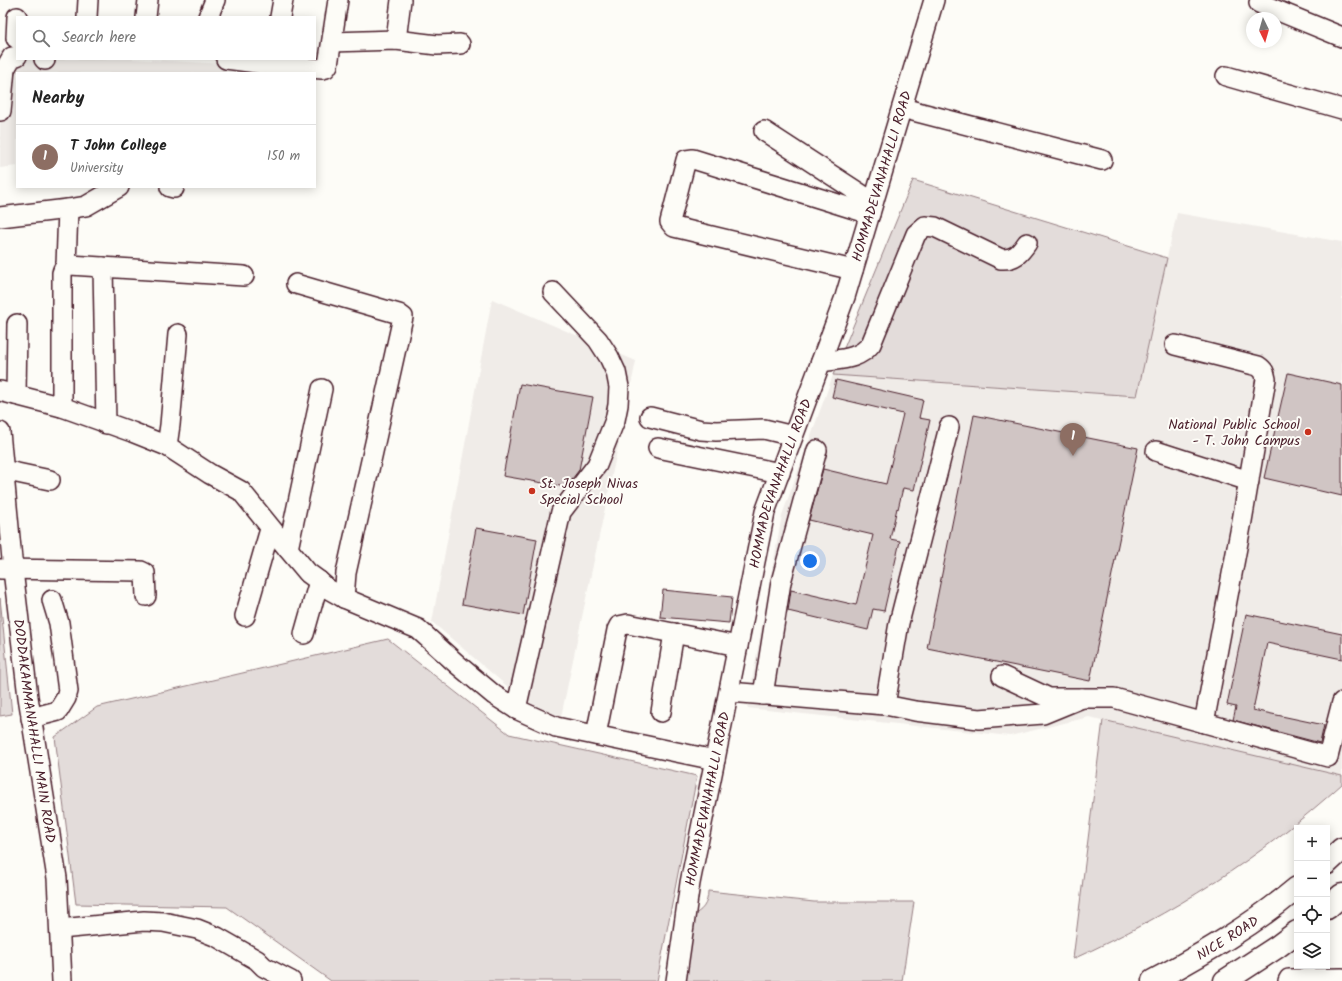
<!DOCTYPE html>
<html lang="en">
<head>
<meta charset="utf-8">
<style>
  :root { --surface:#fff; --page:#f2f2f2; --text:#222; --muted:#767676; --line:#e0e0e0; --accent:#0b8043 }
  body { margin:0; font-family:Kalam,sans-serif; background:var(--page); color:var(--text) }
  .controls { position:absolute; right:12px; bottom:12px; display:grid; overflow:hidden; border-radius:0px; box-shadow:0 2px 10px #0003 }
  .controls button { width:36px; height:36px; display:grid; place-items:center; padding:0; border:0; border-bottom:1px solid var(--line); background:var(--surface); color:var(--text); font:20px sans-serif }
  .compass { position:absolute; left:1246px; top:12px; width:36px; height:36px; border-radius:50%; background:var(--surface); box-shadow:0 2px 10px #0003; rotate:175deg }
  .you { position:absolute; left:810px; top:561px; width:14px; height:14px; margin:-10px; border:3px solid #fff; border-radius:50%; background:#1a73e8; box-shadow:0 0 0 6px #1a73e833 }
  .badge { display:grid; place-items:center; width:26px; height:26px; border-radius:50%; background:var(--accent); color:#fff; font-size:13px; font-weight:700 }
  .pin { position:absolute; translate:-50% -33px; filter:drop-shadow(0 1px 2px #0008) }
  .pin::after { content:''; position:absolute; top:21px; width:14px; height:12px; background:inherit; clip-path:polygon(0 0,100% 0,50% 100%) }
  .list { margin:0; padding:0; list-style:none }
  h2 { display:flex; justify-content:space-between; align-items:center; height:52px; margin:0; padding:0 16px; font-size:17px }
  h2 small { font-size:13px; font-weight:400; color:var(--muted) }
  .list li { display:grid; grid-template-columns:26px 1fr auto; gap:12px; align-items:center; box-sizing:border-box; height:64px; padding:0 16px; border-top:1px solid var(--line) }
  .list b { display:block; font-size:15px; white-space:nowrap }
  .list p { margin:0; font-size:13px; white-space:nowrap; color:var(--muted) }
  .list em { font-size:13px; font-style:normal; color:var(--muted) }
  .icon { flex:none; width:22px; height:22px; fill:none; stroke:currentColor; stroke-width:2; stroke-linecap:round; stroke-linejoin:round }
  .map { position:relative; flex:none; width:1342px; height:981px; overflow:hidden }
  .search { position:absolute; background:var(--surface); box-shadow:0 2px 10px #0003; left:16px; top:16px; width:300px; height:44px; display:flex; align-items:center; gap:10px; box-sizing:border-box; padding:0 14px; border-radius:0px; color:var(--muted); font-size:15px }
  .panel { position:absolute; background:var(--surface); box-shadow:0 2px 10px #0003; left:16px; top:72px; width:300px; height:116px; border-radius:0px }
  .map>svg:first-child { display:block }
  .built { fill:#f0ece8 }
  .green { fill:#e3dcda; stroke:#967e82 }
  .building { fill:#d0c5c4; stroke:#4a1f2b }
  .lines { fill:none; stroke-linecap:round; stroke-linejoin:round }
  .minor-casing { stroke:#4a1f2b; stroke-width:22 }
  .highway-casing { stroke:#4a1f2b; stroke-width:25 }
  .minor { stroke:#fdfcf7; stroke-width:19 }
  .highway { stroke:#fdfcf7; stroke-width:22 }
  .poi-dot { fill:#c8321e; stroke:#fdfcf7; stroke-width:1.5 }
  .labels { text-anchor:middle; stroke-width:4; stroke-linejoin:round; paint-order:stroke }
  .street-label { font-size:14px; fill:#4a1f2b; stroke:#fdfcf7 }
  .poi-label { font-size:14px; fill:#4a1f2b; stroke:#fdfcf7; text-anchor:end }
</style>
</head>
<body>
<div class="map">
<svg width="1342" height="981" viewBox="0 0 1342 981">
  <rect width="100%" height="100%" fill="#fdfcf7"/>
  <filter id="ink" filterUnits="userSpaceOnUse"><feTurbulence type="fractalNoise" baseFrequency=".025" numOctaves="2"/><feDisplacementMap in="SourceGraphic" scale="8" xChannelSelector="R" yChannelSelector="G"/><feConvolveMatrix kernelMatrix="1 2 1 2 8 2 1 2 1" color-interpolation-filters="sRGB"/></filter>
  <g filter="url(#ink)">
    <g class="built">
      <polygon points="0,51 17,52 17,59 134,59 225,64 223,73 17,73 17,166 0,168"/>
      <polygon points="1177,213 1342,242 1342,776 1089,717 1010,736 747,708 782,515 833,375 1136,396"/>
      <polygon points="492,299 636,361 561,717 522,699 432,622"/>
    </g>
    <g class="green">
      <polygon points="913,180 1167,258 1137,396 833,375"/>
      <polygon points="0,598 12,714 0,716"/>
      <polygon points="388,639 509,734 697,776 657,981 331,981 227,907 76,904 55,737 97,707"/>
      <path d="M1103 720 1342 776V784C1259 859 1174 913 1073 959Z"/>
      <path d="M708 891 814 902H914L902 981H681L690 916C702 912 708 904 708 891Z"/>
    </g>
    <g class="building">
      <polygon points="1288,373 1342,385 1342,496 1264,478"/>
      <polygon points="836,380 923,400 919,418 930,420 914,490 903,488 898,509 897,508 890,539 900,541 884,611 873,609 868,630 788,611 791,590 856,605 873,535 809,520 823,469 886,484 903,414 832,397"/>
      <polygon points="520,384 593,397 579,470 566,487 503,476"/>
      <polygon points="974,415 1138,448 1090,681 927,648"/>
      <polygon points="476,528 537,539 523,615 462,604"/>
      <polygon points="663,590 732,597 729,623 660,617"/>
      <polygon points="1246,614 1342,634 1342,659 1267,643 1253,710 1324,725 1320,743 1233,720 1236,707 1227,705"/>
    </g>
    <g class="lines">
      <defs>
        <g id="minor">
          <polyline points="1259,3 1342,37"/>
          <polyline points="87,17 88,0"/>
          <polyline points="146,17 148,0"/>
          <polyline points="208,17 215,0"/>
          <polyline points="280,17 283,0"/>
          <polyline points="16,38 17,17"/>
          <polyline points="396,40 401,0"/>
          <polyline points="332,42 396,40 437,45 460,44"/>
          <polyline points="44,59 45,60"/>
          <polyline points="226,59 271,65 322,69 326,68 328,65 338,0"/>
          <polyline points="1226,76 1342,109"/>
          <polyline points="902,108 1102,160"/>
          <polyline points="0,111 1,111 5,69 12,57 17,56"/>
          <polyline points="764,131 873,202"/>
          <polyline points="170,187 174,188"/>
          <polyline points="0,217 68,209 86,206 119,187"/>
          <polyline points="66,266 68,209"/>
          <polyline points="103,267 106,424"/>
          <polyline points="853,270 674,227 670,222 686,160 693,159 870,214"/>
          <polyline points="296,284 399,314 403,317 346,573 344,598"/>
          <path d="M1175 345 1258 366C1264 370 1265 373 1266 379L1242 521 1204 723"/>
          <path d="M821 362C839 359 859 360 871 344L916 234 925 226 935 227 1001 259C1015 260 1020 253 1027 243"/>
          <polyline points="0,391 62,407 132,432 167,446 210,474 241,491 288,549 308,573 319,581 328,589 344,598 418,629 458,665 494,695 516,709 556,727 715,760"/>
          <polyline points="16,395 17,324"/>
          <path d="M62 407V273C63 268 65 266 70 265L244 276"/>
          <polyline points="650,417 701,430 716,431 764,429 793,436"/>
          <polyline points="949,427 899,623 885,705 915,711 979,719 1043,714 1082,698"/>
          <path id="s1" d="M0 432 13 570 28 697 57 878 62 981"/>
          <polyline points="167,446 170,425 178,334"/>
          <polyline points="658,448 780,473"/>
          <polyline points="1156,451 1249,481"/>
          <polyline points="3,470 50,480"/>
          <polyline points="288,549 322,389"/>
          <polyline points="0,569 141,571 145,573 146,596"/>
          <polyline points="245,616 270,529"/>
          <polyline points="304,634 319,581"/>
          <polyline points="1002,676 1049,698 1114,698 1328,757 1342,702"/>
          <polyline points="729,692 885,705"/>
          <polyline points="763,695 781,582 817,450"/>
          <polyline points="516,709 561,512 597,465 615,420 618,405 619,387 616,372 609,357 598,340 553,292"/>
          <polyline points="661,712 674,633"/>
          <polyline points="31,718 58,711 66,698 68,691 59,623 52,600"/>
          <polyline points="596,735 617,630 619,626 628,624 738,646"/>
          <polyline points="60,929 144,921 163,922 197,929 217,937 257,960 264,967 291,981"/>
          <path id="s2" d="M676 981 690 883 765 512 845 297 934 0"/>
          <polyline points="1288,981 1289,979 1342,978"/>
        </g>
        <g id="highway">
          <polyline points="1327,863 1342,849"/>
          <polyline points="1327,908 1342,895"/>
          <path id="s3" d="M1153 981C1203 954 1253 925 1297 888"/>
          <polyline points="1225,981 1277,947 1297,932"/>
        </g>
      </defs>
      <use href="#minor" class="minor-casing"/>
      <use href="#highway" class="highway-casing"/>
      <use href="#minor" class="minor"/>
      <use href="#highway" class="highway"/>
    </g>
  </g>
  <g class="poi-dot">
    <circle cx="1308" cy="432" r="4"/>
    <circle cx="532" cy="491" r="4"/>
  </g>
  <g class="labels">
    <g class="street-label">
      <text dy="5" stroke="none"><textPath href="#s2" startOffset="833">HOMMADEVANAHALLI ROAD</textPath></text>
      <text dy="5" stroke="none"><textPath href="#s2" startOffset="509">HOMMADEVANAHALLI ROAD</textPath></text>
      <text dy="5" stroke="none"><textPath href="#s1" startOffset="301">DODDAKAMMANAHALLI MAIN ROAD</textPath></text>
      <text dy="5" stroke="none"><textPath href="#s2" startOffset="185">HOMMADEVANAHALLI ROAD</textPath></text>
      <text dy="5" stroke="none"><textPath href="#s3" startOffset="86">NICE ROAD</textPath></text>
    </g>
    <g class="poi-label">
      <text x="1300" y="429">National Public School<tspan x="1300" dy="16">- T. John Campus</tspan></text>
      <text x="540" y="488" text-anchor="start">St. Joseph Nivas<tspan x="540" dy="16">Special School</tspan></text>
    </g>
  </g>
</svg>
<div class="controls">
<button>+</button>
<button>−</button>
<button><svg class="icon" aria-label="locate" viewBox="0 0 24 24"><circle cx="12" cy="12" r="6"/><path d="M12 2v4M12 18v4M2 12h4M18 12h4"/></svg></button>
<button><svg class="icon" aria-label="layers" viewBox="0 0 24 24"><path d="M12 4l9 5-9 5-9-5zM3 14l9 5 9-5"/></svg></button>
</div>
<svg class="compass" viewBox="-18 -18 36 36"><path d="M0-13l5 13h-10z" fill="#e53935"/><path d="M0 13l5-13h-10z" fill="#767676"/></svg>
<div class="you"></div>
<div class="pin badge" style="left:1073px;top:456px;background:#8d6e63">1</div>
<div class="search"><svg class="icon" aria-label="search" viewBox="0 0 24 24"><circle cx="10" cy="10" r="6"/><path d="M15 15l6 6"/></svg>Search here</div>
<section class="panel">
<h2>Nearby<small></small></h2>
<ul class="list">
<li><span class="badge" style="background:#8d6e63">1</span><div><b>T John College</b><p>University</p></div><em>150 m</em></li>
</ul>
</section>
</div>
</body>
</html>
